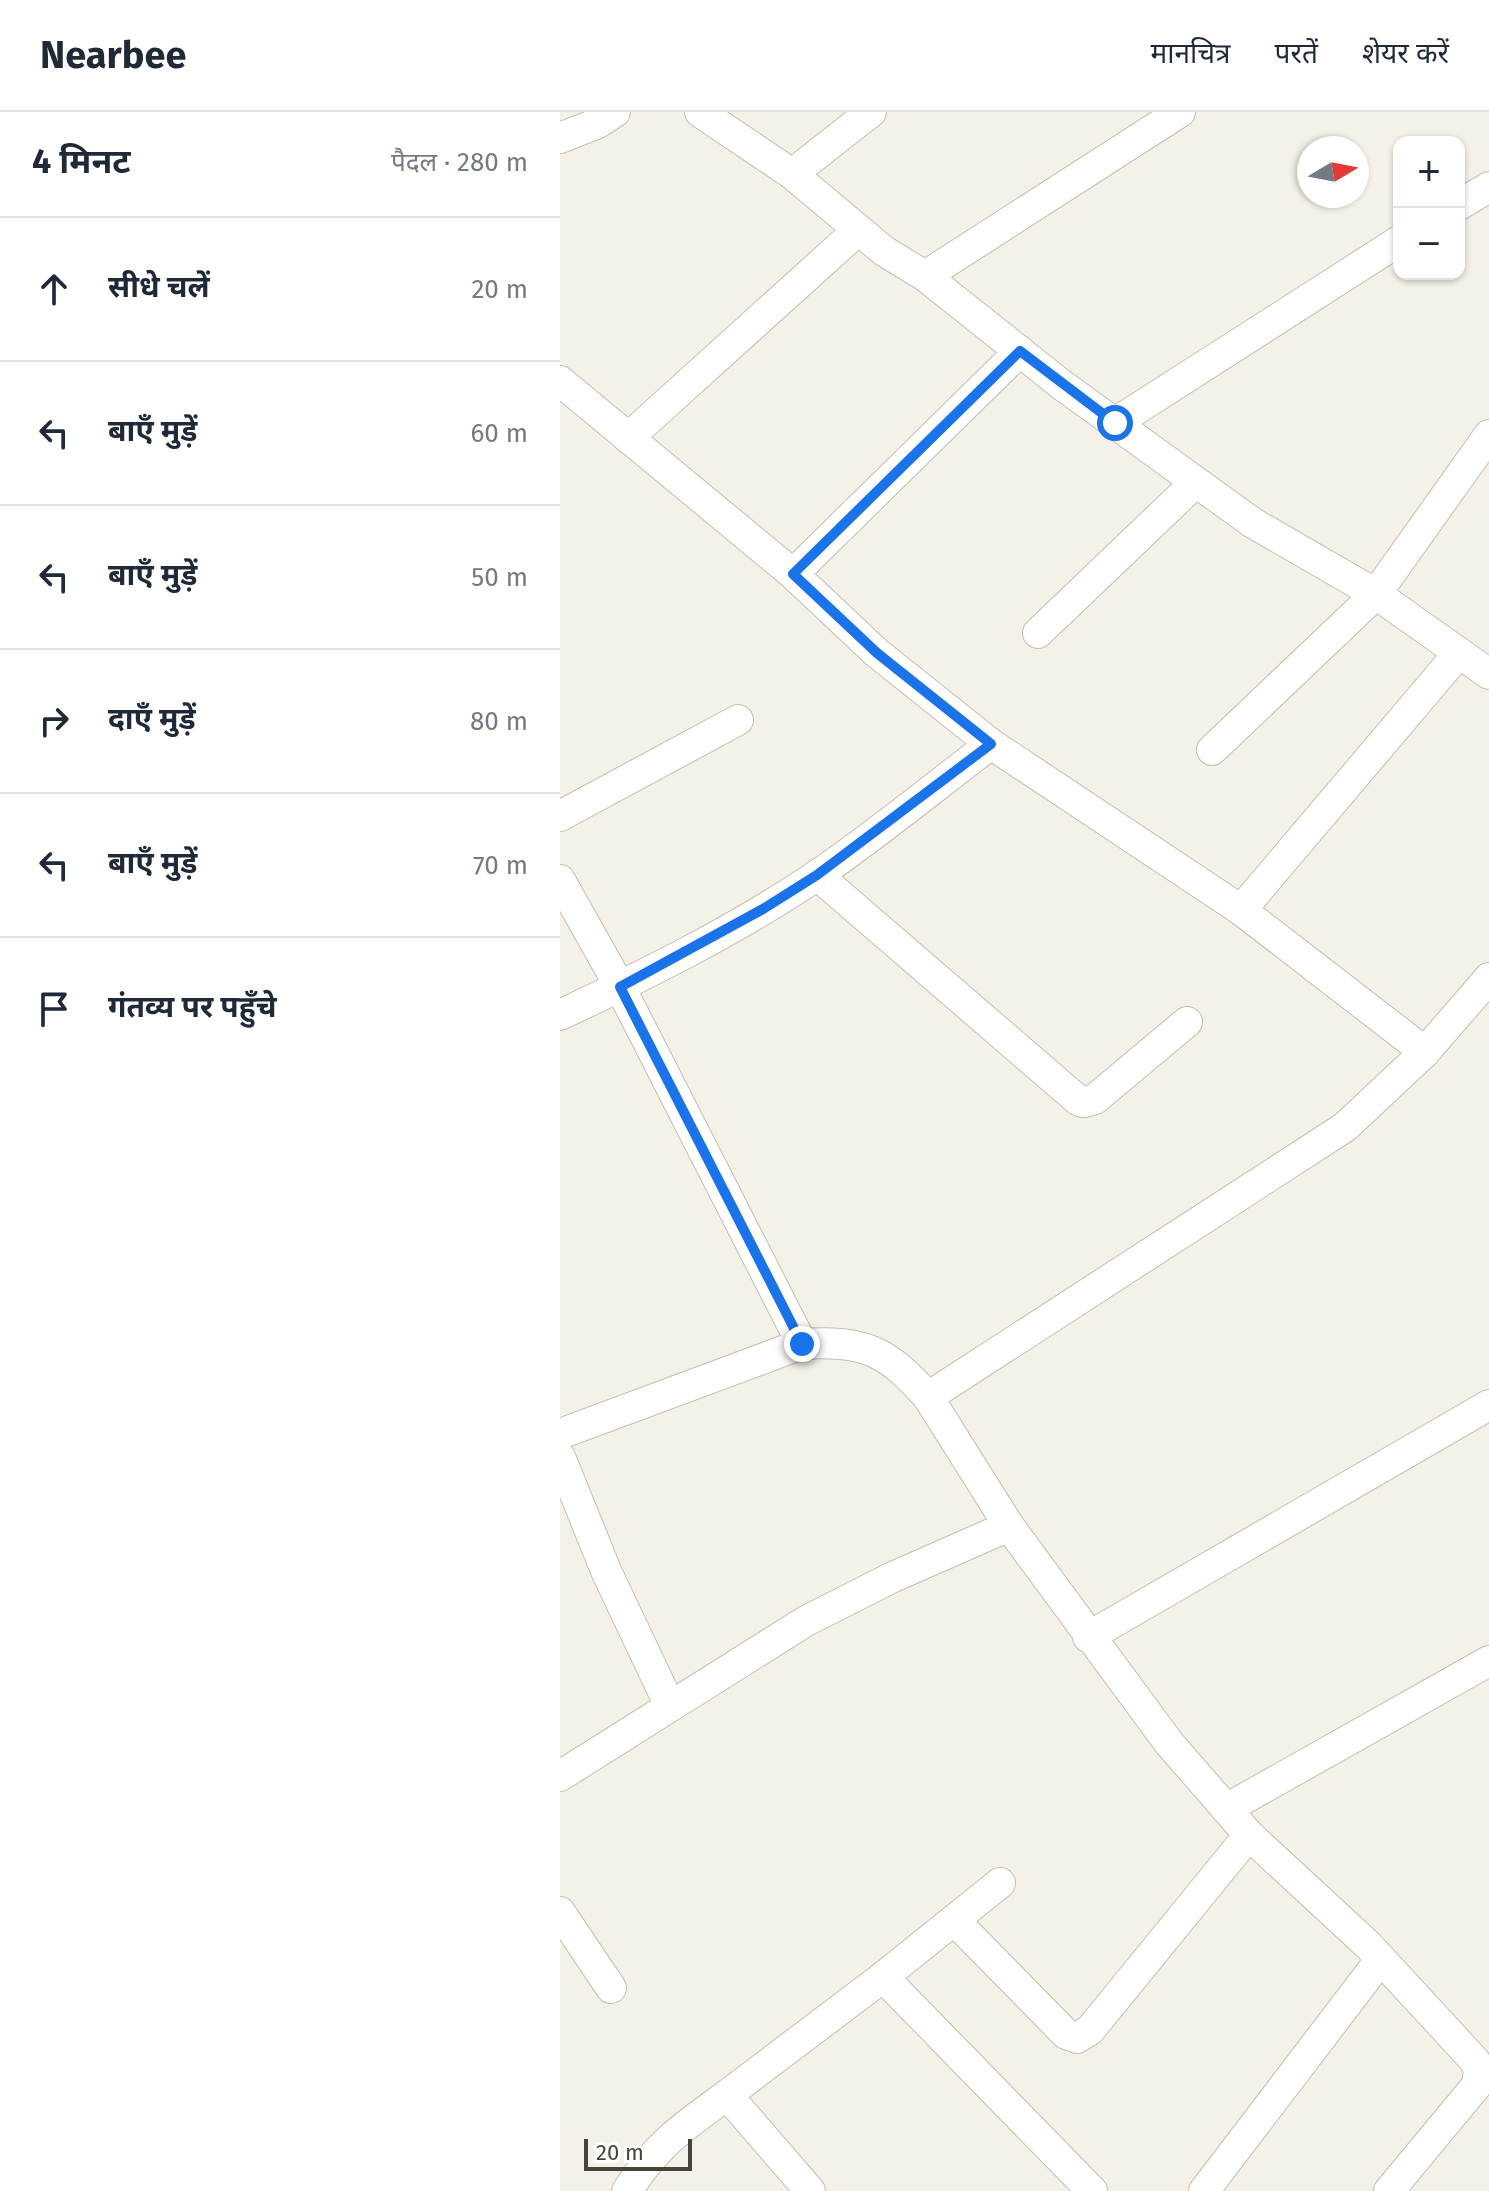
<!DOCTYPE html>
<html lang="hi">
<head>
<meta charset="utf-8">
<style>
  :root { --surface:#fff; --page:#f2f2f3; --text:#1f2937; --muted:#747a83; --line:#e0e1e3 }
  body { margin:0; font-family:"Fira Sans","Noto Sans Devanagari",sans-serif; background:var(--page); color:var(--text) }
  .controls { position:absolute; right:24px; top:24px; display:grid; overflow:hidden; border-radius:16px; box-shadow:0 2px 6px #0004 }
  .controls button { width:72px; height:72px; display:grid; place-items:center; padding:0; border:0; border-bottom:2px solid var(--line); background:var(--surface); color:var(--text); font:40px sans-serif }
  .compass { position:absolute; left:737px; top:24px; width:72px; height:72px; border-radius:50%; background:var(--surface); box-shadow:0 2px 6px #0004; rotate:80deg }
  .scale { position:absolute; left:24px; bottom:20px; width:108px; box-sizing:border-box; padding-left:8px; border:4px solid #484337; border-top:0; font-size:22px; line-height:28px; white-space:nowrap; color:#484337; -webkit-text-stroke:6px #fff; paint-order:stroke }
  .stop { position:absolute; width:24px; height:24px; margin:-18px; border:6px solid #1a73e8; border-radius:50%; background:#fff }
  .stop.end { background:#1a73e8; border-color:#fff; box-shadow:0 2px 8px #0008 }
  .list { margin:0; padding:0; list-style:none }
  h2 { display:flex; justify-content:space-between; align-items:center; height:104px; margin:0; padding:0 32px; font-size:34px }
  h2 small { font-size:26px; font-weight:400; color:var(--muted) }
  .list li { display:grid; grid-template-columns:52px 1fr auto; gap:24px; align-items:center; box-sizing:border-box; height:144px; padding:0 32px; border-top:2px solid var(--line) }
  .list b { display:block; font-size:30px; white-space:nowrap }
  .list em { font-size:26px; font-style:normal; color:var(--muted) }
  .icon { flex:none; width:44px; height:44px; fill:none; stroke:currentColor; stroke-width:2; stroke-linecap:round; stroke-linejoin:round }
  .map { position:relative; flex:none; width:929px; height:2079px; overflow:hidden }
  header { display:flex; align-items:center; gap:48px; box-sizing:border-box; height:112px; padding:0 40px; background:var(--surface); border-bottom:2px solid var(--line) }
  header strong { font-size:38px }
  nav { display:flex; gap:44px; margin-inline-start:auto; font-size:28px }
  main { display:flex }
  aside { flex:1; background:var(--surface) }
  .map>svg:first-child { display:block }
  .lines { fill:none; stroke-linecap:round; stroke-linejoin:round }
  .minor-casing { stroke:#c3bdad; stroke-width:32 }
  .minor { stroke:#fff; stroke-width:30 }
  .route { stroke:#1a73e8; stroke-width:10 }
</style>
</head>
<body>
<header>
<strong>Nearbee</strong>
<nav><a>मानचित्र</a><a>परतें</a><a>शेयर करें</a></nav>
</header>
<main>
<aside>
<h2>4 मिनट<small>पैदल · 280 m</small></h2>
<ul class="list">
<li><svg class="icon" aria-label="ahead" viewBox="0 0 24 24"><path d="M12 20V5M6 11l6-6 6 6"/></svg><div><b>सीधे चलें</b></div><em>20 m</em></li>
<li><svg class="icon" aria-label="left" viewBox="0 0 24 24"><path d="M17 20v-9H6M10 6l-5 5 5 5"/></svg><div><b>बाएँ मुड़ें</b></div><em>60 m</em></li>
<li><svg class="icon" aria-label="left" viewBox="0 0 24 24"><path d="M17 20v-9H6M10 6l-5 5 5 5"/></svg><div><b>बाएँ मुड़ें</b></div><em>50 m</em></li>
<li><svg class="icon" aria-label="right" viewBox="0 0 24 24"><path d="M7 20v-9h11M14 6l5 5-5 5"/></svg><div><b>दाएँ मुड़ें</b></div><em>80 m</em></li>
<li><svg class="icon" aria-label="left" viewBox="0 0 24 24"><path d="M17 20v-9H6M10 6l-5 5 5 5"/></svg><div><b>बाएँ मुड़ें</b></div><em>70 m</em></li>
<li><svg class="icon" aria-label="arrive" viewBox="0 0 24 24"><path d="M6 21V4h12l-3 4 3 4H6"/></svg><div><b>गंतव्य पर पहुँचे</b></div></li>
</ul>
</aside>
<div class="map">
<svg width="929" height="2079" viewBox="0 0 929 2079">
  <rect width="100%" height="100%" fill="#f4f2e8"/>
  <g class="lines">
    <defs>
      <g id="minor">
        <polyline points="140,0 232,62 324,139 365,164 502,273 636,370 693,411 816,482 929,562"/>
        <polyline points="0,26 38,11 55,0"/>
        <polyline points="232,62 311,0"/>
        <polyline points="899,93 929,75"/>
        <polyline points="365,164 620,0"/>
        <polyline points="0,269 233,462 317,541 431,632 681,798 865,940"/>
        <polyline points="555,311 839,129"/>
        <polyline points="68,326 297,119"/>
        <polyline points="233,462 460,239"/>
        <polyline points="478,521 636,370"/>
        <polyline points="652,638 816,482 929,323"/>
        <polyline points="0,704 178,608"/>
        <polyline points="257,763 519,989 524,990 535,987 627,910"/>
        <polyline points="0,768 60,875 242,1232"/>
        <polyline points="681,798 898,542"/>
        <path d="M0 903C87 862 176 818 256 764 316 723 373 676 431 632"/>
        <path d="M0 1322 242 1232C305 1228 327 1239 368 1285"/>
        <polyline points="0,1345 47,1461 110,1594"/>
        <polyline points="528,1525 929,1293"/>
        <polyline points="0,1664 246,1509 333,1465 449,1414"/>
        <polyline points="666,1697 929,1549"/>
        <polyline points="0,1800 51,1876"/>
        <polyline points="394,1808 506,1922 517,1926 530,1918 689,1723"/>
        <polyline points="323,1865 532,2079"/>
        <polyline points="167,1983 323,1865 440,1771"/>
        <path d="M67 2079C97 2032 123 2015 167 1983L250 2079"/>
        <polyline points="644,2079 821,1847"/>
        <polyline points="829,2079 917,1973 919,1958 915,1949 808,1833 689,1723 609,1631 449,1414 368,1285 785,1015 865,940 929,866"/>
      </g>
    </defs>
    <use href="#minor" class="minor-casing"/>
    <use href="#minor" class="minor"/>
  </g>
  <g class="lines">
    <polyline class="route" points="242,1232 60,875 203,797 257,763 431,632 317,541 233,462 460,239 555,311"/>
  </g>
</svg>
<div class="controls">
<button>+</button>
<button>−</button>
</div>
<svg class="compass" viewBox="-18 -18 36 36"><path d="M0-13l5 13h-10z" fill="#e53935"/><path d="M0 13l5-13h-10z" fill="#747a83"/></svg>
<div class="scale">20 m</div>
<div class="stop" style="left:555px;top:311px"></div>
<div class="stop end" style="left:242px;top:1232px"></div>
</div>
</main>
</body>
</html>
